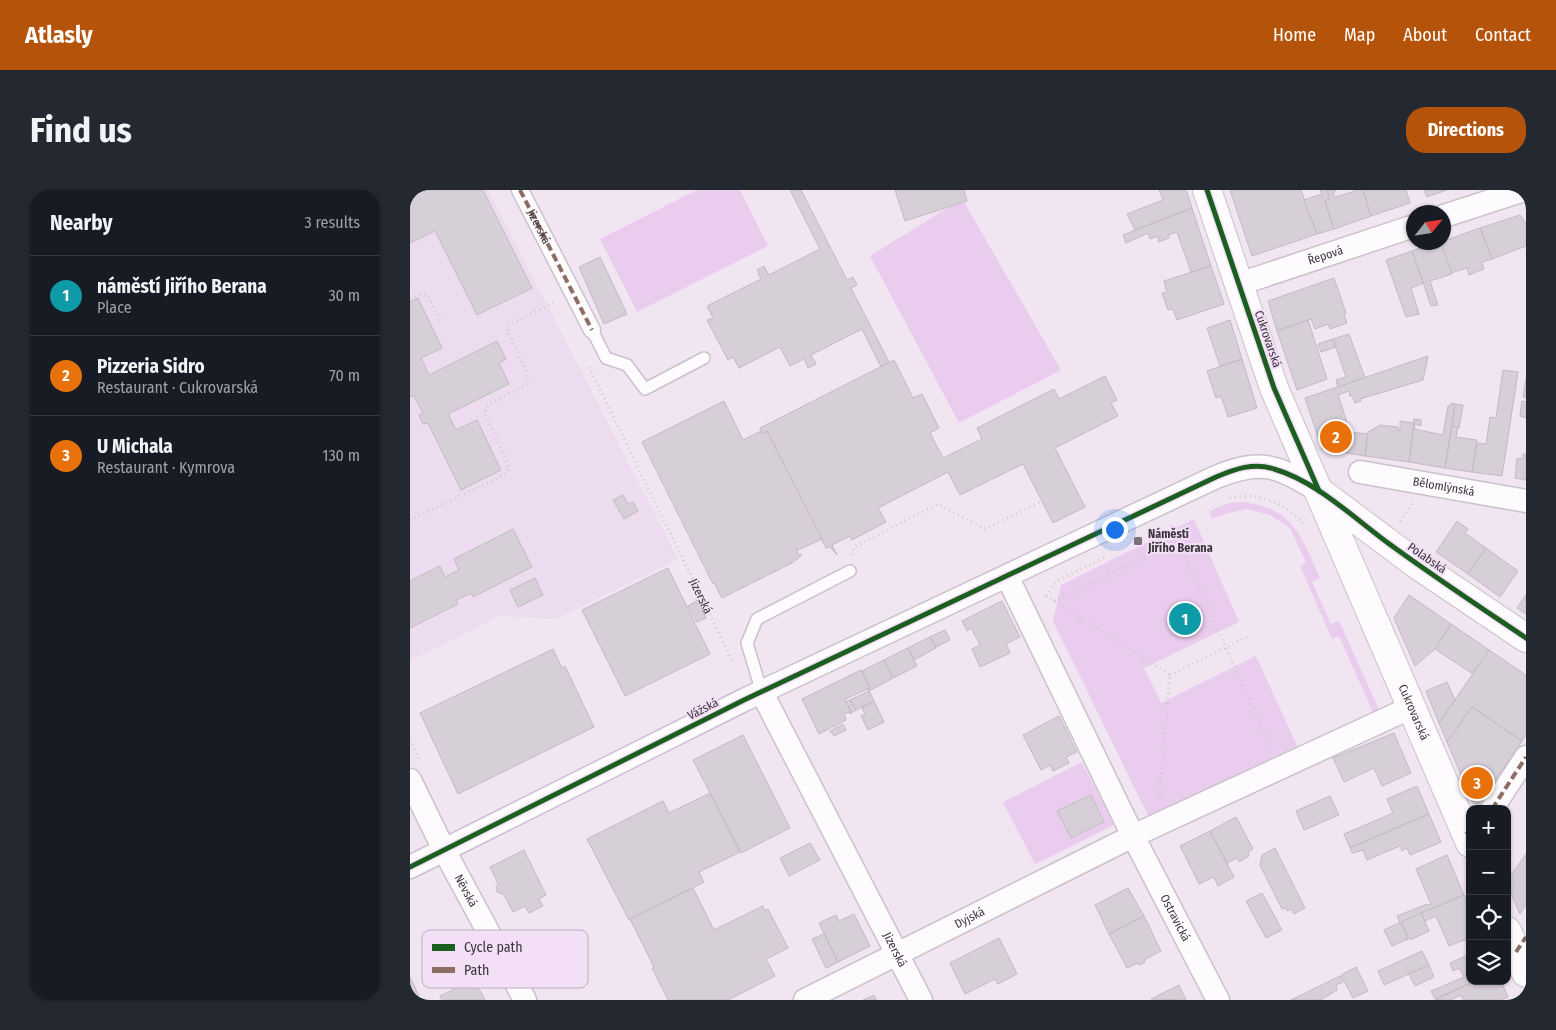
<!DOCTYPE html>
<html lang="en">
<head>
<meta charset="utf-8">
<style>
  :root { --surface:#171b24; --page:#242831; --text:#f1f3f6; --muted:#9ea1a6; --line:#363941; --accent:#b45309 }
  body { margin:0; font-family:"Fira Sans Condensed",sans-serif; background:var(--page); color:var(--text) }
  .controls { position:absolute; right:15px; bottom:15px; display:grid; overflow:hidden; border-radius:10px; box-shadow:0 1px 4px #0004 }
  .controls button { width:45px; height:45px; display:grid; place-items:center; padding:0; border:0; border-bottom:1px solid var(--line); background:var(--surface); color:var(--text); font:25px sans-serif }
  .compass { position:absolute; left:996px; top:15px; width:45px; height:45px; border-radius:50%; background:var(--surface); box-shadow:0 1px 4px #0004; rotate:60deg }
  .you { position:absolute; left:704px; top:339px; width:18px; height:18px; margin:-12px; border:4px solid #fff; border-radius:50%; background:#1a73e8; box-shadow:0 0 0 8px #1a73e833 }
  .badge { display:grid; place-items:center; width:32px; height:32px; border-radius:50%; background:var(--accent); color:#fff; font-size:16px; font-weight:700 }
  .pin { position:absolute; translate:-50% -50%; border:2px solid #fff; box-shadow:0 1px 5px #0006 }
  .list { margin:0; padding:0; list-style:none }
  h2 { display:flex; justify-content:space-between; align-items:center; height:65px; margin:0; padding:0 20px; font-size:21px }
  h2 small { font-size:16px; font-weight:400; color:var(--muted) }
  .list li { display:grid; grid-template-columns:32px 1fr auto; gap:15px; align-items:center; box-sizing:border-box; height:80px; padding:0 20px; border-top:1px solid var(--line) }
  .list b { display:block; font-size:19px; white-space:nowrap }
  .list p { margin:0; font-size:16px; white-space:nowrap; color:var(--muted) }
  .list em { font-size:16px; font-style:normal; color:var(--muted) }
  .icon { flex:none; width:28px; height:28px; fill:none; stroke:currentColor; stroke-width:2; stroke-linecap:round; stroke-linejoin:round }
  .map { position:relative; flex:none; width:1116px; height:810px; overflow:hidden; border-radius:20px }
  header { display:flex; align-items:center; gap:30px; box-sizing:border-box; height:70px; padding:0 25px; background:var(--accent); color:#fff }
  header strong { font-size:24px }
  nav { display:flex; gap:28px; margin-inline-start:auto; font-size:18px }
  .intro { display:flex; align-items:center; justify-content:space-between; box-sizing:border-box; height:120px; padding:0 30px }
  h1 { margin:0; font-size:35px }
  .button { padding:12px 22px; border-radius:20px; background:var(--accent); color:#fff; font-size:18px; font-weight:700 }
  main { display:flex; gap:30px; padding:0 30px }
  aside { flex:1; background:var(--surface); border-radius:20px; box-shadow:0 1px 4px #0004 }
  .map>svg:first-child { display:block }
  .built { fill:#eddbf0 }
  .green { fill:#eaccef; fill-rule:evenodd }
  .building { fill:#d7cfd8; stroke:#c2bac3 }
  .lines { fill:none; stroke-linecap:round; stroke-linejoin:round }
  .service-casing { stroke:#cac2cb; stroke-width:14 }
  .pedestrian-casing { stroke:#cac2cb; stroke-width:19 }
  .minor-casing { stroke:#cac2cb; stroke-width:25 }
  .tertiary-casing { stroke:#cac2cb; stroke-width:30 }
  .path { stroke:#cecace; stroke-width:3; stroke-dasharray:1 4; stroke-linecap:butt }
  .service { stroke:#fdfbfd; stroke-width:11 }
  .pedestrian { stroke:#fdfbfd; stroke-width:16 }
  .minor { stroke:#fdfbfd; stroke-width:22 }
  .tertiary { stroke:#fdfbfd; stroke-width:28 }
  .quiet { stroke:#8d6e63; stroke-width:4; stroke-dasharray:8 4; stroke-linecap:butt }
  .cycleway-casing { stroke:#f3e0f6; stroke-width:8 }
  .cycleway { stroke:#1b5e20; stroke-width:5 }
  .poi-dot { fill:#7b737c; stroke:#f3e0f6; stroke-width:2 }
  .labels { text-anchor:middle; stroke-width:4; stroke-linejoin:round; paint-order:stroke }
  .street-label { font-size:12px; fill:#3c353d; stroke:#f3e0f6 }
  .poi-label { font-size:12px; font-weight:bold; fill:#3c353d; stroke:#f3e0f6; text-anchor:start }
  .key { fill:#f3e0f6; stroke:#bcadbe; stroke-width:1 }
  .key-label { font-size:14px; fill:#3c353d }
</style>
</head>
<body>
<header>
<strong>Atlasly</strong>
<nav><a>Home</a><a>Map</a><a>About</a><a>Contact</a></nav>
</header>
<div class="intro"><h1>Find us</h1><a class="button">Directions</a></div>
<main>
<aside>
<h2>Nearby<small>3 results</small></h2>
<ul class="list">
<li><span class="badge" style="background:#0f9aa8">1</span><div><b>náměstí Jiřího Berana</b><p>Place</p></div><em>30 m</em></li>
<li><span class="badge" style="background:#e8710a">2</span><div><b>Pizzeria Sidro</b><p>Restaurant · Cukrovarská</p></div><em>70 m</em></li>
<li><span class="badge" style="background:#e8710a">3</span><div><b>U Michala</b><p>Restaurant · Kymrova</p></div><em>130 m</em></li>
</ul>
</aside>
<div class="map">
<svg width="1116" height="810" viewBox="0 0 1116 810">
  <rect width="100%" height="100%" fill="#f0e5f1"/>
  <polygon class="built" points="73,0 78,0 268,369 146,429 89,426 0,471 0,53 25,41 67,125 122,98"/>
  <g class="green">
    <polygon points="287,0 330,0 358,56 227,122 190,49"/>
    <polygon points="554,12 651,180 549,233 460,66 542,15"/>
    <path d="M833 312C884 318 891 346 910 388L902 392 921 434 929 431 971 524 965 527 929 446 922 449 890 376 896 373 880 338 860 325 837 319 815 324 802 329 799 321 819 313Z"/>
    <polygon points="784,329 829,432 734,478 751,513 846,466 888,558 741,632 643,431 651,395"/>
    <path d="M672 572 704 635 625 674 593 612ZM681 605 694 632 661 648 648 621Z"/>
  </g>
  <g class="building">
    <polygon points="0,0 73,0 122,98 67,125 25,41 0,53"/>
    <polygon points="380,0 391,0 437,90 443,87 447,95 441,98 479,172 471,177 452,139 401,165 406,174 398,178 394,169 380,176 370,157 329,178 323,167 318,170 297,130 303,128 297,116 351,89 347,80 354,76 359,85 410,59"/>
    <polygon points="485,0 554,0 557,11 495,31"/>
    <polygon points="749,0 776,0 782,18 725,40 717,24 753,10"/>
    <polygon points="820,0 891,0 907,44 842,66"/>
    <polygon points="910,0 917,0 920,9 915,11 924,39 907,44 894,10 912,4"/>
    <polygon points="917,0 925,0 925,2 923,3 925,7 945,1 944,0 953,0 961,26 924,39 915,11 920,9"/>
    <polygon points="953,0 996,0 1000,13 961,26"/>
    <polygon points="1014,0 1037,0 1017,7"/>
    <polygon points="782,18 801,76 781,82 767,42 758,45 759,48 748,52 748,46 740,49 738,43 716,53 713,45"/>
    <polygon points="1110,25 1116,33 1116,56 1082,69 1070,38"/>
    <polygon points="1070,38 1082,69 1072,72 1074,79 1059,85 1057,78 1041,83 1031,52"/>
    <polygon points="1028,52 1031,52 1042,84 1020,91 1028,115 1021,116 1002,61"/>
    <polygon points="1002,61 1013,93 1001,98 1009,124 996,127 976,70"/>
    <polygon points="190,67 217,124 194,134 169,77"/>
    <polygon points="801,76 814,114 767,130 763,119 758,120 752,103 757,102 754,91"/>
    <polygon points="924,88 936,123 934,124 937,133 920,139 918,134 905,139 901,129 867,141 858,111"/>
    <polygon points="8,108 32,158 11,168 19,185 87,151 96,169 89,173 99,194 38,224 46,240 67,230 91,280 51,300 18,233 13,234 9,225 13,223 4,206 0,207 0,112"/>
    <polygon points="820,130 832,169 810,176 797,138"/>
    <polygon points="898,130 917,189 887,200 867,141"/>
    <polygon points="939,144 955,188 928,197 926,190 936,187 923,149"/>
    <polygon points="923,149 926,157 911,162 908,154"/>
    <polygon points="1018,166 1013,190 950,209 951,211 945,213 942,206 940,206 939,201 928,205 940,242 958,244 955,266 912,259 895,208"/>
    <polygon points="832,169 847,218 818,227 811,206 806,208 797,181"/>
    <polygon points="484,170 503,208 512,204 529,238 520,243 533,268 572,249 567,238 644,199 649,209 695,186 707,210 701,213 708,226 645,258 675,317 643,333 613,274 550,305 538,282 468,318 476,332 442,350 440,346 422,355 427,365 420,357 416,358 357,241 352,244 350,238"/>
    <polygon points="1093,180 1108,182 1092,286 1062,282 1067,253 1076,254 1080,227 1086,228"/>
    <polygon points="1116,188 1116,208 1113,207"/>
    <polygon points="314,211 333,250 351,241 352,244 357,241 412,349 388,360 387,358 386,359 389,365 391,364 391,366 382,373 312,408 304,393 303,394 232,252"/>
    <polygon points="1112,211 1116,212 1116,228 1110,226"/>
    <polygon points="1041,213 1045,214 1035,278 999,272 1004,229 1011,230 1011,236 1005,234 1004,239 1033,245 1038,216 1040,216"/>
    <polygon points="1045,214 1053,215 1049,238 1042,236"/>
    <polygon points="990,231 1004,233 999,272 955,266 958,242 970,235 988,237 988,240 990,240"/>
    <polygon points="1042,236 1048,237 1046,247 1067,250 1062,282 1035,278"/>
    <polygon points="1113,264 1116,264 1116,290 1105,288 1107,268 1113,269"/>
    <polygon points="213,305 218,314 223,312 228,321 214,329 203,310"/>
    <polygon points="1047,331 1058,339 1055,343 1076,358 1058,384 1026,362"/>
    <polygon points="103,339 122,377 63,407 61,403 46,410 48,414 0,438 0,391 30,376 35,387 49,380 44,369"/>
    <polygon points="1076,358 1108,381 1090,407 1058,384"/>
    <polygon points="258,378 300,464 215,506 172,420"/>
    <polygon points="125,388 133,405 108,417 100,400"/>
    <polygon points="999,405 1041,434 1025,459 1005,476 984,428"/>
    <polygon points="1116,405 1116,424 1107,418"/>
    <polygon points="288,410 296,428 287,432 278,416"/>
    <polygon points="592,411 610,447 596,454 600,463 570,477 562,459 570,455 561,438 557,441 552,431"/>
    <polygon points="1041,434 1079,460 1063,484 1025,459"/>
    <polygon points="535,440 540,450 526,457 520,447"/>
    <polygon points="520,447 526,458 504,470 498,458"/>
    <polygon points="498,458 507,476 483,488 474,470"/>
    <polygon points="143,459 152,478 155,476 184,537 48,604 10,523"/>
    <polygon points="1079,460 1116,485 1116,545 1112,551 1062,517 1037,552 1029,533"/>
    <polygon points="474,470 483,488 459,501 458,499 460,498 452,481"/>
    <polygon points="451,480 460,498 435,509 441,521 434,524 436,530 409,544 392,509"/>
    <polygon points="1037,492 1045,510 1029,533 1016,501"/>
    <polygon points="459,501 464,511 446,520 440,510"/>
    <polygon points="440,510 446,520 440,524 439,522 441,521 436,512"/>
    <polygon points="464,511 474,532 458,540 451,526 455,524 452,518"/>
    <polygon points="1062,517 1112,551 1069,614 1063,613 1037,552"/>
    <polygon points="649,526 667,562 656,567 659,573 643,581 640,575 631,580 613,545"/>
    <polygon points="433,534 436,540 424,546 420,541"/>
    <polygon points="984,543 1001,583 972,596 964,578 934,592 923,568"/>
    <polygon points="333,545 380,638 331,663 283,570"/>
    <polygon points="1007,596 1019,624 940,658 934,644 983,623 977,609"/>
    <polygon points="300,603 330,662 289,682 294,692 219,730 177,649 253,611 259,623"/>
    <polygon points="681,605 694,632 661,648 647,621"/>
    <polygon points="920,606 929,625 894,640 886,621"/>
    <polygon points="1019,624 1031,652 1000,665 997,658 992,661 990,656 957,670 953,660 942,663 940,658"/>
    <polygon points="826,627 843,659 838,662 839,666 829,672 827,668 817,673 800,641"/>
    <polygon points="800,641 824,687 808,696 804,687 789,694 770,656"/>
    <polygon points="400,653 410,670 379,686 370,668"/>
    <polygon points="865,658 895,718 884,724 881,719 877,721 876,718 872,719 850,675 852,665"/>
    <polygon points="114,660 136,705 129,709 133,716 119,723 115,716 103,722 94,705 87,702 86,698 88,693 80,677"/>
    <polygon points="1116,664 1116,715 1110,724 1097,694 1097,688 1101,685"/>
    <polygon points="1037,665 1054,705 990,733 987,726 1017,714 1018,715 1021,714 1006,679"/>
    <polygon points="283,698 304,740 353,716 355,721 358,719 378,758 356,769 365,786 318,810 258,810 242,778 244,777 220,729"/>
    <polygon points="718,698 734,726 699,744 685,715"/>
    <polygon points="852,703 872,740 856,748 836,711"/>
    <polygon points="1054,705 1060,719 1060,748 1039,756 1026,726 1015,731 1011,723"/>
    <polygon points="1011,723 1019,741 1000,750 991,732"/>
    <polygon points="444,724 460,756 428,772 409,733 426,725 429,731"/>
    <polygon points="734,726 751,761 734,770 735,772 729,775 728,773 717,778 699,744"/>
    <polygon points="991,732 998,749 982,756 974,740"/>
    <polygon points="414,744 428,772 416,778 402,749"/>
    <polygon points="589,748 607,784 588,794 585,789 555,804 540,773"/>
    <polygon points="1012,761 1019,775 974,795 968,781"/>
    <polygon points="1060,764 1060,791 1065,791 1025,809 1021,801 1054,787 1049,778 1043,781 1040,773"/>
    <polygon points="1019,775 1024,787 1005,796 999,784"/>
    <polygon points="946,777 958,801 943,808 931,785"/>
    <polygon points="930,786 933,792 926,795 927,800 911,810 881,810"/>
    <polygon points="0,787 11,810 0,810"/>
    <polygon points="64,789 75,810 32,810 30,806"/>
    <polygon points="1065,791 1091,791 1098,807 1091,810 1053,810 1051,805 1041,810 1025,810"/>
    <polygon points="769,795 776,810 741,809"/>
    <polygon points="464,805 466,810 453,810"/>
  </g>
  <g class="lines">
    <defs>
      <g id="service">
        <polyline points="182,140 196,168 217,175 235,199 294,168"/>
        <polyline points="352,503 337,453 347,429 440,381"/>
      </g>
      <polyline id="pedestrian" points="110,0 182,140"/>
      <g id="minor">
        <polyline points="1034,26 1114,0"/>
        <path id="s2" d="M829 94 1004 36"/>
        <path id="s3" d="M950 282 1116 311"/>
        <path id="s4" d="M597 386 723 646 808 810"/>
        <path id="s5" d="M352 503 511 810"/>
        <path id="s6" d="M0 590 34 660 115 810"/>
        <polyline points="1082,619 1116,567"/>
        <path d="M0 677 334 510 806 287C853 268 867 276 909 301"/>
        <path id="s7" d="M395 810 723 646 1002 517"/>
      </g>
      <g id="tertiary">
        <path id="s8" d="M797 0 864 198 1060 653"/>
        <polyline points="910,302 1009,376 1116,448"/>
        <polyline points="1097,741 1116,783"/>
      </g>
    </defs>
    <use href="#service" class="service-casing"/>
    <use href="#pedestrian" class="pedestrian-casing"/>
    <use href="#minor" class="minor-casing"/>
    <use href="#tertiary" class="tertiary-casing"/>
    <g class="path">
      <polyline points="0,109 9,105 18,106 32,134"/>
      <path id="s1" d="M179 177 322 470"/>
      <path d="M820 308C829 307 840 305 848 307 864 310 883 321 893 334"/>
      <path d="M0 330 94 285 99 278 98 273 76 226 75 220 79 214 118 194C117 174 102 156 97 136L146 111"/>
      <polyline points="990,331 1002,314"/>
      <polyline points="761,335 861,558"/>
      <polyline points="443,365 444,357 528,314 575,339 632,311"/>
      <polyline points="636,406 647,391 697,366"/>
      <polyline points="636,406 760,485 749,609"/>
      <polyline points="644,411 768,351"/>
      <polyline points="760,485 837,447"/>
      <polyline points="0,550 10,570"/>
    </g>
    <use href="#service" class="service"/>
    <use href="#pedestrian" class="pedestrian"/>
    <use href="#minor" class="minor"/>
    <use href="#tertiary" class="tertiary"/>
    <g class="quiet">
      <path id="s9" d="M110 0 182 140"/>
      <polyline points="1082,619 1116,567"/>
      <polyline points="1056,644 1060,641"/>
      <polyline points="1106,762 1116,747"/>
    </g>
    <defs>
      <g id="cycleway">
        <polyline points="797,0 864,198 909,301"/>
        <path d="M0 677 334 510 806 287C825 279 844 272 864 279 906 291 944 328 978 353 1023 386 1070 417 1116 448"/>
      </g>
    </defs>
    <use href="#cycleway" class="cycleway-casing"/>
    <use href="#cycleway" class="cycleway"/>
  </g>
  <rect class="poi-dot" x="723" y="346" width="10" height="10" rx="2.5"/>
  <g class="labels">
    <g class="street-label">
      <text dy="4" stroke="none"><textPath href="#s9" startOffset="41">Jizerská</textPath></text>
      <text dy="4" stroke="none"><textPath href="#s2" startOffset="91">Řepová</textPath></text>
      <text transform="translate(858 149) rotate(71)" y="4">Cukrovarská</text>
      <text dy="4" stroke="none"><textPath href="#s3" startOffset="85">Bělomlýnská</textPath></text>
      <text transform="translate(1017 368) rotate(35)" y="4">Polabská</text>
      <text dy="4" stroke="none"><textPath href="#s1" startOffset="255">Jizerská</textPath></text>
      <text transform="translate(293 519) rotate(-27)" y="4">Vážská</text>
      <text dy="4" stroke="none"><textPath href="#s8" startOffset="562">Cukrovarská</textPath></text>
      <text dy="4" stroke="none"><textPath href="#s6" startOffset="124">Něvská</textPath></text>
      <text dy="4" stroke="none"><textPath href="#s7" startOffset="184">Dyjská</textPath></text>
      <text dy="4" stroke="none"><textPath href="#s4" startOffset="381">Ostravická</textPath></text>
      <text dy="4" stroke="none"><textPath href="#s5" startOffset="289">Jizerská</textPath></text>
    </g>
    <g class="poi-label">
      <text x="738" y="348">Náměstí<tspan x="738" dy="14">Jiřího Berana</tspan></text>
    </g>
  </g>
  <rect x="12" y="740" width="166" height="58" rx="8" class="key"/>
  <rect x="22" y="754" width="23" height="7" fill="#1b5e20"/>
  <rect x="22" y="777" width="23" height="6" fill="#8d6e63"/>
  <g class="key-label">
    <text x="54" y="762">Cycle path</text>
    <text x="54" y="785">Path</text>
  </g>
</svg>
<div class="controls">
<button>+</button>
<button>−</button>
<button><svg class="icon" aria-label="locate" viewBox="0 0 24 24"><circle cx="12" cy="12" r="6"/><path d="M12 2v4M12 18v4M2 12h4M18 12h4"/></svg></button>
<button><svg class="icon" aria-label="layers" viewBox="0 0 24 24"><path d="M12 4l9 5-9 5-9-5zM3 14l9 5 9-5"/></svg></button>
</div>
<svg class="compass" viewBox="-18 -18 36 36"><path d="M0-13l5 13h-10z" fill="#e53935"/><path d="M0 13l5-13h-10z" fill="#9ea1a6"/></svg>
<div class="you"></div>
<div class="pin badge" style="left:775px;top:429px;background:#0f9aa8">1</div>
<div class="pin badge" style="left:926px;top:247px;background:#e8710a">2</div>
<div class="pin badge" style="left:1067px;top:593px;background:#e8710a">3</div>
</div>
</main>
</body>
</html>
